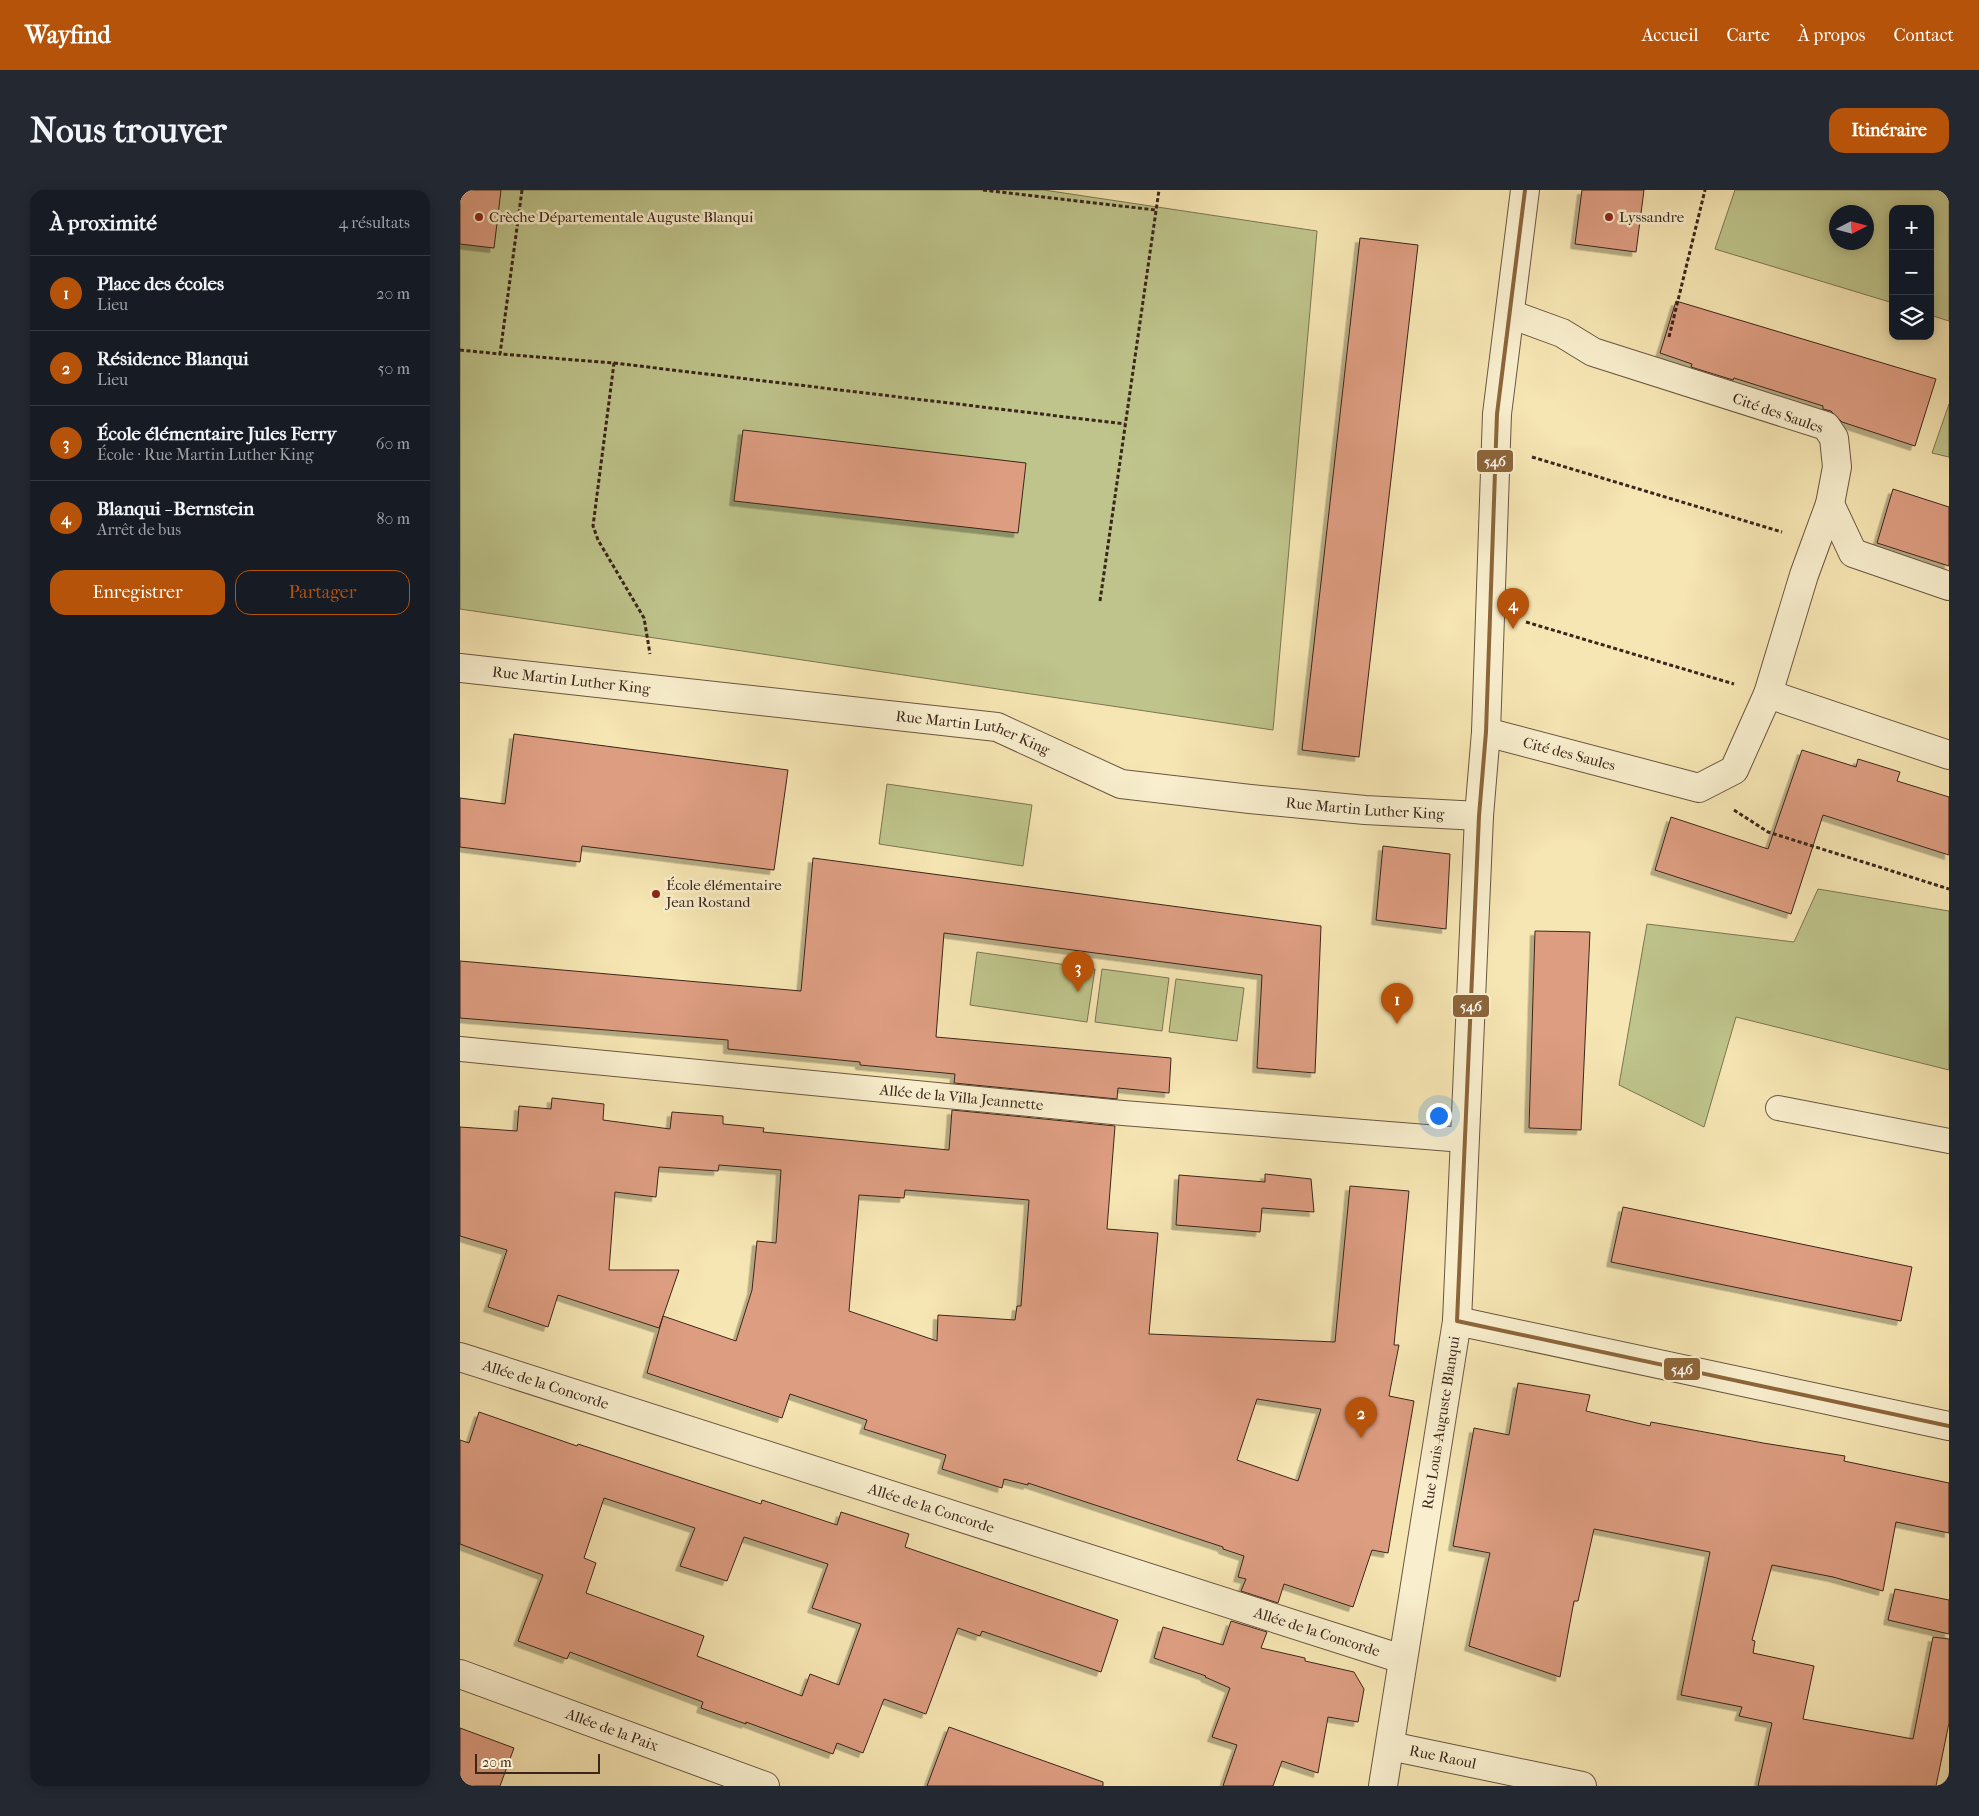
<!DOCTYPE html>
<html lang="fr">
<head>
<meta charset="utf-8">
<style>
  :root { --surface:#171b24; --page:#242831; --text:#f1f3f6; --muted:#9ea1a6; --line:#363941; --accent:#b45309 }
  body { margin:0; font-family:"IM FELL French Canon",serif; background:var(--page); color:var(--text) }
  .controls { position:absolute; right:15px; top:15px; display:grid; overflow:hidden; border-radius:10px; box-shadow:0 2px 12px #0003 }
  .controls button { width:45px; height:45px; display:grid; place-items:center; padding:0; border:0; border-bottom:1px solid var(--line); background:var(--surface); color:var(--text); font:25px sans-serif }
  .compass { position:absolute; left:1369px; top:15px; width:45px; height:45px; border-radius:50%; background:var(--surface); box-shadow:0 2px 12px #0003; rotate:84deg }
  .scale { position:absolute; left:15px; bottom:12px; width:125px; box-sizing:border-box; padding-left:5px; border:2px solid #3c251b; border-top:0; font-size:14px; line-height:18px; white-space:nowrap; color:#3c251b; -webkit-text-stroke:4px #f9efce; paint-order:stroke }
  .you { position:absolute; left:978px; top:925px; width:18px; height:18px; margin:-12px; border:4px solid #fff; border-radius:50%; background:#1a73e8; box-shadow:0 0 0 8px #1a73e833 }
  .badge { display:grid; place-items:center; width:32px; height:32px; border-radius:50%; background:var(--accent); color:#fff; font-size:16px; font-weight:700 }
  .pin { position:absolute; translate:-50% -41px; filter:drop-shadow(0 1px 2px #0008) }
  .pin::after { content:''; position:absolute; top:26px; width:18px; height:15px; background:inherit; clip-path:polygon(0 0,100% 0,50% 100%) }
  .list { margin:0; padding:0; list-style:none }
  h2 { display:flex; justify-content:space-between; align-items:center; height:65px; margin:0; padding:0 20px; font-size:21px }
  h2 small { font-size:16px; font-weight:400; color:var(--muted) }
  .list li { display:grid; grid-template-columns:32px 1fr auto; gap:15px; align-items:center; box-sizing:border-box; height:75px; padding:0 20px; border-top:1px solid var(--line) }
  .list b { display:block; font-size:19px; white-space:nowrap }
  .list p { margin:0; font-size:16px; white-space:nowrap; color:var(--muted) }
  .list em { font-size:16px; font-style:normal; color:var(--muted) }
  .actions { display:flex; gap:10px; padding:15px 20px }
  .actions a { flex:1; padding:11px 0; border:1px solid var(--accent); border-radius:15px; text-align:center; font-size:18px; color:var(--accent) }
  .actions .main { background:var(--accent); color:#fff }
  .icon { flex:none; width:28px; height:28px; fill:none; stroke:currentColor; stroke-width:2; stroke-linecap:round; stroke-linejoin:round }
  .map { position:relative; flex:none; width:1489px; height:1596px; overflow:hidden; border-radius:15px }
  header { display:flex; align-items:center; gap:30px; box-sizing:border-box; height:70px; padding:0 25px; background:var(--accent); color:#fff }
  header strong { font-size:24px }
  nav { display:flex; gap:28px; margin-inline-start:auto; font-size:18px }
  .intro { display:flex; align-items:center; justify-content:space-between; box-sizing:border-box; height:120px; padding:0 30px }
  h1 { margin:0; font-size:35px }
  .button { padding:12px 22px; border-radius:15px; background:var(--accent); color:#fff; font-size:18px; font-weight:700 }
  main { display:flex; gap:30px; padding:0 30px }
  aside { flex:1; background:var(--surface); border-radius:15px; box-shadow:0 2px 12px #0003 }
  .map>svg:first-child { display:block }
  .green { fill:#bec48b; stroke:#7d7453; fill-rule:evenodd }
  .building { fill:#dd9d81; stroke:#3c251b; fill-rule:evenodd; filter:url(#shadow) }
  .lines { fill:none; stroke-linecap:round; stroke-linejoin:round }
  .service-casing { stroke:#6a5541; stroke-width:26 }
  .minor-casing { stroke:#6a5541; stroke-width:30 }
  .tertiary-casing { stroke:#6a5541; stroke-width:30 }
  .path { stroke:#3c251b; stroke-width:3; stroke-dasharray:4 2.5; stroke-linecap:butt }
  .service { stroke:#f9efce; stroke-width:24 }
  .minor { stroke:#f9efce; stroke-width:28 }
  .tertiary { stroke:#f9efce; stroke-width:28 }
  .bus-1-casing { stroke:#f9efce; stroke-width:8 }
  .bus-1 { stroke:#8d653a; stroke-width:4 }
  .poi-dot { fill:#8f2418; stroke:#f9efce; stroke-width:2 }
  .labels { text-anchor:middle; stroke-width:5; stroke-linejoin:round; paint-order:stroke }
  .poi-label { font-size:15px; fill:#3c251b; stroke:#f9efce; text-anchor:start }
  .street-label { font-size:15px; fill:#3c251b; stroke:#f9efce }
  .line-badge { stroke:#f9efce; stroke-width:2 }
  .badge-label { font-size:14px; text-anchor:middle; font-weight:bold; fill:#fff }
</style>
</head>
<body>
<header>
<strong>Wayfind</strong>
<nav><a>Accueil</a><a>Carte</a><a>À propos</a><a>Contact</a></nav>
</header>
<div class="intro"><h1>Nous trouver</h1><a class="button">Itinéraire</a></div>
<main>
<aside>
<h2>À proximité<small>4 résultats</small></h2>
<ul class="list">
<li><span class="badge">1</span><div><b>Place des écoles</b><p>Lieu</p></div><em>20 m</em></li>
<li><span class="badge">2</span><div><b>Résidence Blanqui</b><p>Lieu</p></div><em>50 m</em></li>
<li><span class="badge">3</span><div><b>École élémentaire Jules Ferry</b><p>École · Rue Martin Luther King</p></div><em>60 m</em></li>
<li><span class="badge">4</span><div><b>Blanqui - Bernstein</b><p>Arrêt de bus</p></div><em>80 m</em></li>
</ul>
<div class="actions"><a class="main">Enregistrer</a><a>Partager</a></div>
</aside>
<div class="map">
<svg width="1489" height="1596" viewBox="0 0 1489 1596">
  <defs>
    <filter id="shadow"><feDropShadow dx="-4.5" dy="4.5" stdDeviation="0" flood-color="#0004"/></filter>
  </defs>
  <rect width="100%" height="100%" fill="#f6e6b3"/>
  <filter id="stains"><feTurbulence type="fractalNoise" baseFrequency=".004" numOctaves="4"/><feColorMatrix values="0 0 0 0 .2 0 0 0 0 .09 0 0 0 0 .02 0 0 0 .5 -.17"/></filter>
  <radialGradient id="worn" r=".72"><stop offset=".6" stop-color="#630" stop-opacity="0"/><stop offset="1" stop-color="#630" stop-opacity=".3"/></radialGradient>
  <g class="green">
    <polygon points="0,0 584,0 857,41 813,540 0,419"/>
    <path d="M1275 0H1489V131L1470 125V19H1433V113L1255 59ZM1376 22H1406V52H1376Z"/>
    <polygon points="1489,214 1489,267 1472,263"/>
    <polygon points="427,594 572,615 563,676 419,654"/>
    <polygon points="1358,699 1489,721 1489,880 1276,827 1244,937 1159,895 1187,734 1334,752"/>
    <polygon points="517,762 635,779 627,832 510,815"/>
    <polygon points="642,779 709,788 702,841 635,832"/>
    <polygon points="716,789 784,798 777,851 709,842"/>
  </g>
  <g class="building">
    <polygon points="0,0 41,0 34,58 0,54"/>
    <polygon points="1122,0 1184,0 1176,62 1115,54"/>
    <polygon points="900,48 958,55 899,567 842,560"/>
    <polygon points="1216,111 1476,189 1455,256 1382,232 1371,221 1363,219 1363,216 1274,188 1273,190 1231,177 1232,174 1200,163"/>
    <polygon points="283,240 566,273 558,343 274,311"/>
    <polygon points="1433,299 1489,317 1489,376 1417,353"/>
    <polygon points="54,544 328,580 314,680 122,656 120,672 0,657 0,608 45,614"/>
    <polygon points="1342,560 1396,577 1398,569 1440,582 1437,591 1489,607 1489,665 1363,625 1331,724 1195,680 1211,627 1308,659"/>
    <polygon points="923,656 990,664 986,739 916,730"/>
    <polygon points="353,668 861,736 855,883 797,878 802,785 484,743 476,847 711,868 709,903 658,898 657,909 494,893 495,884 400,875 400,872 268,859 268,850 0,828 0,771 341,801"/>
    <polygon points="1075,741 1130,742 1121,940 1069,938"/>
    <path d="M92 908 144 914 143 930 210 939 212 922 263 926V934L304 938 303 942 489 960 492 920 655 936 647 1039 698 1043 689 1144 875 1152 890 996 949 1001 934 1155H939L929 1206 954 1211 928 1363 912 1360 893 1417 824 1394 818 1413 781 1401 786 1389 778 1387 784 1366 763 1359V1357L568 1293V1295L544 1289 542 1298 482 1279 486 1265 404 1239 407 1230 330 1204 322 1228 187 1183 203 1126 276 1151 292 1100 297 1051 316 1053 321 980 259 975 258 981 199 977 196 1007 155 1002 149 1080H219L199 1138 98 1105 88 1137 28 1117 47 1060 0 1046V937L57 941 59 916 91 919ZM445 1000 569 1010 561 1116H557L555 1130 478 1125 477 1151 389 1121 399 1005 444 1008ZM797 1209 861 1219 838 1291 777 1270Z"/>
    <polygon points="805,984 851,989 854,1022 802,1018 800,1042 716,1035 719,985 805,992"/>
    <polygon points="1163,1017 1452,1077 1441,1131 1151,1072"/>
    <polygon points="1058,1193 1130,1205 1126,1221 1190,1236 1191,1232 1303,1253 1385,1266 1384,1271 1489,1293 1489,1343 1436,1332 1423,1401 1373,1387 1312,1375 1292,1450 1295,1451 1293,1463 1354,1476 1343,1529 1453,1549 1473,1447 1489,1449 1489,1533 1476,1596 1298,1596 1312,1533 1279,1526 1282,1517 1221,1505 1250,1362 1134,1339 1118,1411 1114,1411 1100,1487 1009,1456 1030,1363 993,1356 1014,1238 1049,1245"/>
    <path d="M19 1222 117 1256 118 1254 301 1314 302 1310 377 1335 381 1322 449 1344 445 1357 658 1430 641 1482 522 1441 520 1446 498 1438 466 1524 424 1509 403 1563 377 1553 373 1564 286 1532V1534L241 1518 243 1512 110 1462 107 1469 58 1451 83 1385 0 1354V1250L9 1253ZM144 1308 235 1338 220 1376 267 1391 284 1347 368 1374 352 1418 401 1434 379 1495 350 1484 342 1506 237 1466 244 1446 126 1403 136 1373 124 1368Z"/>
    <polygon points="1435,1399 1489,1410 1489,1444 1428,1430"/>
    <polygon points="771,1431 807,1442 801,1458 845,1468 845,1471 894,1482 904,1499 898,1532 868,1527 858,1583 822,1571 813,1596 763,1596 777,1555 752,1547 770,1498 745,1487 746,1486 694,1468 703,1437 763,1455"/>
    <polygon points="489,1537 643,1592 643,1596 467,1596"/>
    <polygon points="0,1538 54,1558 40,1596 0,1596"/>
  </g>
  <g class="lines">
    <defs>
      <g id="service">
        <path id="s1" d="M0 859 663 923 1004 950"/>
        <polyline points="1318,918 1489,951"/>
      </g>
      <g id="minor">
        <polyline points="1370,314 1393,363 1489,396"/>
        <path id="s2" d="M0 478 537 537 661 594 790 609 905 620 1019 626"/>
        <polyline points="1308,504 1489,565"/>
        <path id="s3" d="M1026 542 1239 598 1274 580 1308 504 1344 385 1370 314 1377 277 1374 248 1366 236 1133 162 1102 143 1050 124"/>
        <path id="s4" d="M0 1167 942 1469"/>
        <path id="s5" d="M0 1484 305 1596"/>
        <path id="s6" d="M930 1556 1122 1596"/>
        <path id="s7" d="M923 1596 997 1131 1489 1236"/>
      </g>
      <polyline id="tertiary" points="997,1131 1019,626 1026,542 1037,224 1065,0"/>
    </defs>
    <use href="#service" class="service-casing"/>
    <use href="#minor" class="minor-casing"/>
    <use href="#tertiary" class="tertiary-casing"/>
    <g class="path">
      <polyline points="62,0 40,164 154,173 133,336 138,350 184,428 190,464"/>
      <polyline points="523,0 696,20"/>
      <polyline points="1209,147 1245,0"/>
      <polyline points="0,160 40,164"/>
      <polyline points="154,173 665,234"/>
      <polyline points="1072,267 1322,342"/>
      <polyline points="640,411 699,0"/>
      <polyline points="1066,432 1274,494"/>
      <polyline points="1274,620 1308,642 1489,699"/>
    </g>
    <use href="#service" class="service"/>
    <use href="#minor" class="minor"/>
    <use href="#tertiary" class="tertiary"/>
    <defs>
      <polyline id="bus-1" points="1065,0 1037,224 1026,542 1019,626 997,1131 1489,1236"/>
    </defs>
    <use href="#bus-1" class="bus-1-casing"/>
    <use href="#bus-1" class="bus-1"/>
  </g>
  <g class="poi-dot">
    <circle cx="19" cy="27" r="5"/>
    <circle cx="1149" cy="27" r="5"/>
    <circle cx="196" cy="704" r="5"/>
  </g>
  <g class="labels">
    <g class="poi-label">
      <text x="29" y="32">Crèche Départementale Auguste Blanqui</text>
      <text x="1159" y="32">Lyssandre</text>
      <text x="206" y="700">École élémentaire<tspan x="206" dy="17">Jean Rostand</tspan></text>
    </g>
    <g class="street-label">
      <text transform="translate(1318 223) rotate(19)" y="5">Cité des Saules</text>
      <text dy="5" stroke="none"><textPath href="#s2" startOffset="112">Rue Martin Luther King</textPath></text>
      <text dy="5" stroke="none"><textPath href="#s2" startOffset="518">Rue Martin Luther King</textPath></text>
      <text dy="5" stroke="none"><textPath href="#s3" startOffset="86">Cité des Saules</textPath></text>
      <text dy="5" stroke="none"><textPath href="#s2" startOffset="922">Rue Martin Luther King</textPath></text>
      <text dy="5" stroke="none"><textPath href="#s1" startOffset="504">Allée de la Villa Jeannette</textPath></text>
      <text dy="5" stroke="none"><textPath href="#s4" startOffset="90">Allée de la Concorde</textPath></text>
      <text dy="5" stroke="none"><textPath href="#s7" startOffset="368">Rue Louis-Auguste Blanqui</textPath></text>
      <text dy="5" stroke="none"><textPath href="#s4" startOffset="495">Allée de la Concorde</textPath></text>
      <text dy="5" stroke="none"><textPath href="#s4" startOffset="900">Allée de la Concorde</textPath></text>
      <text dy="5" stroke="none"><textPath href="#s5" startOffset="162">Allée de la Paix</textPath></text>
      <text dy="5" stroke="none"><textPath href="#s6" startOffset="54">Rue Raoul</textPath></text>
    </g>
  </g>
  <g class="line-badge">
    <rect x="1016" y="259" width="38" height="24" rx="5" fill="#8d653a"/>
    <rect x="992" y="804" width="38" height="24" rx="5" fill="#8d653a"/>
    <rect x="1203" y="1167" width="38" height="24" rx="5" fill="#8d653a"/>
  </g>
  <g class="badge-label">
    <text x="1035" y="276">546</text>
    <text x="1011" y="821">546</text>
    <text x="1222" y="1184">546</text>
  </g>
  <rect width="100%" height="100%" filter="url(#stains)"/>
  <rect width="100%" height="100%" fill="url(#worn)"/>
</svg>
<div class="controls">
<button>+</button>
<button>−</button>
<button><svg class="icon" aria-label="layers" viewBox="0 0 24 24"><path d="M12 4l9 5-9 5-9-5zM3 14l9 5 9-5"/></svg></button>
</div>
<svg class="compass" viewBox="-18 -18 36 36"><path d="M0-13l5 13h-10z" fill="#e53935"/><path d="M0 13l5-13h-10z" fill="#9ea1a6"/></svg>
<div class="scale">20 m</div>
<div class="you"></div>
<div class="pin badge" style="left:937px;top:834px">1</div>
<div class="pin badge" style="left:901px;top:1248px">2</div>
<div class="pin badge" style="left:618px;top:802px">3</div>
<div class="pin badge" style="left:1053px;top:439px">4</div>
</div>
</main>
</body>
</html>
